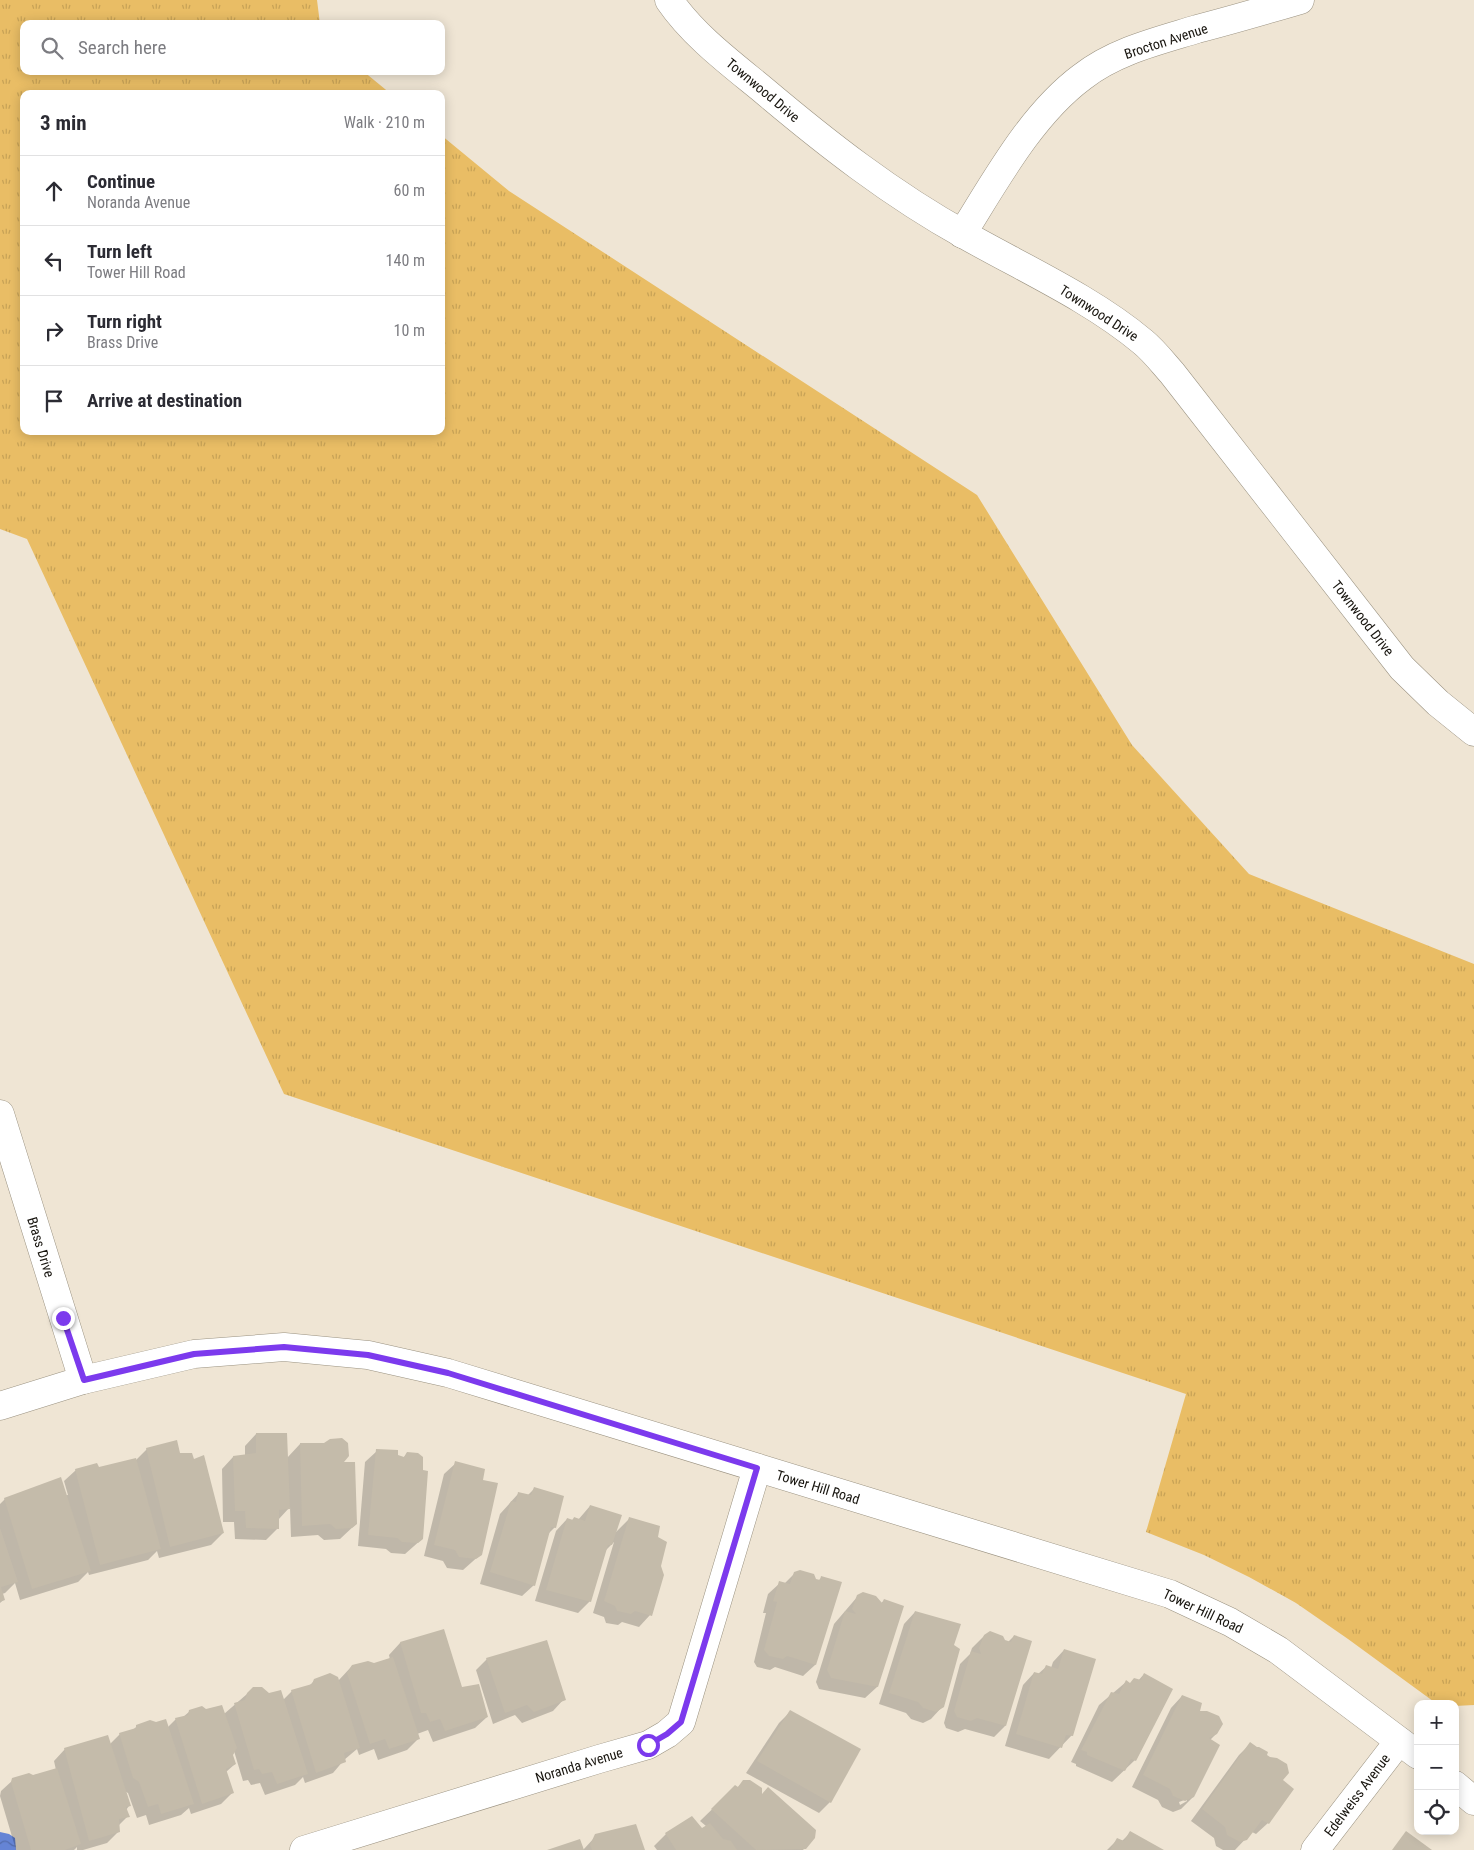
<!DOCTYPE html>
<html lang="en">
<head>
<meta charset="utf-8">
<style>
  :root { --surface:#fff; --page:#f7f7f7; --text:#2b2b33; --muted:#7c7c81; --line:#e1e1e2 }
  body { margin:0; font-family:"Roboto Condensed",sans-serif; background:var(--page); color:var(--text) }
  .controls { position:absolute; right:15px; bottom:15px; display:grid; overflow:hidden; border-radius:10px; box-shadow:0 2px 12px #0003 }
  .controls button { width:45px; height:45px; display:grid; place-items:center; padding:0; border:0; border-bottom:1px solid var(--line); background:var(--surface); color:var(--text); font:25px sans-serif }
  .stop { position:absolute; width:15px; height:15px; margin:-11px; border:4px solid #7c3aed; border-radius:50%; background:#fff }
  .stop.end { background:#7c3aed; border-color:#fff; box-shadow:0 1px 5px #0008 }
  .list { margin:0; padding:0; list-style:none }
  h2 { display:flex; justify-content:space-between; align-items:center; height:65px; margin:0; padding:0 20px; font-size:21px }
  h2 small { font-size:16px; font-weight:400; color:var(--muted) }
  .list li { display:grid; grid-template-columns:32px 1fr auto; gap:15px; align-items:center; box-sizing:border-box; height:70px; padding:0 20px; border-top:1px solid var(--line) }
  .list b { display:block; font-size:19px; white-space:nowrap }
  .list p { margin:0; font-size:16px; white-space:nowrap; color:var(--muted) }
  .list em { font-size:16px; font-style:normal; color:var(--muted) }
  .icon { flex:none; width:28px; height:28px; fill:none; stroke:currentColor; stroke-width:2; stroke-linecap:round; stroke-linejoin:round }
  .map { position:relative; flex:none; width:1474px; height:1850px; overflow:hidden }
  .search { position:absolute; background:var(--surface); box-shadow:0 2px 12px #0003; left:20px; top:20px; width:425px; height:55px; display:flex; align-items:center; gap:12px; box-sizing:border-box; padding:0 18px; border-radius:10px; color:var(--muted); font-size:19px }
  .panel { position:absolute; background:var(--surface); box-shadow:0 2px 12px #0003; left:20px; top:90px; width:425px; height:345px; border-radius:10px }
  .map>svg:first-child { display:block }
  .grass { fill:url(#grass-tufts) }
  .water { fill:url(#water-waves) }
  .shadow { fill:#0003; fill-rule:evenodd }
  .building { fill:#c4bbaa }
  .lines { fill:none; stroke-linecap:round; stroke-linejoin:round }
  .street-casing { stroke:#9a9281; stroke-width:29 }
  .secondary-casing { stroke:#9a9281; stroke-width:29 }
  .street { stroke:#fff; stroke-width:28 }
  .secondary { stroke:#fff; stroke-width:28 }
  .route { stroke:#7c3aed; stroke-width:6 }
  .labels { text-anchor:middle; stroke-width:4.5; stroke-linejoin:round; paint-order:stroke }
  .street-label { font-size:14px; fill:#17140e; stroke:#fff }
</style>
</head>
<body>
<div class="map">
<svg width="1474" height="1850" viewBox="0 0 1474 1850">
  <defs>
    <pattern id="grass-tufts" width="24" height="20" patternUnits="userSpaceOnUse" patternTransform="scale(1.25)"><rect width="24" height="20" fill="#e9bd65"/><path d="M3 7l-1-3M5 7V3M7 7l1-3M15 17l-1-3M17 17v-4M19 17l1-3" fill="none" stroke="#c7a256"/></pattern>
    <pattern id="water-waves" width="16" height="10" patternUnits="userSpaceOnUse" patternTransform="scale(1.25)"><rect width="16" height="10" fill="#6584d5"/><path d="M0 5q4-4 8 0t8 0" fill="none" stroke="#526bab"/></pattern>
  </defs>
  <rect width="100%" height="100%" fill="#efe5d4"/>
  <polygon class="grass" points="0,0 317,0 320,24 24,24 24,71 363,71 391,94 24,94 24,431 441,431 441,135 509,191 977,495 1132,745 1249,874 1474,964 1474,1705 1455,1706 1455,1704 1437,1704 1348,1639 1296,1603 1249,1577 1204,1555 1146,1532 1186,1394 284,1094 27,539 0,529"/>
  <polygon class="water" points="0,1832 9,1834 15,1838 16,1850 0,1850"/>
  <g class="shadow">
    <polygon points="256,1434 287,1458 300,1444 342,1463 356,1524 340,1539 324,1540 318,1535 291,1537 290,1507 278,1520 278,1528 266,1540 235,1539 234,1522 223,1522 222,1469 233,1457 245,1456 245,1446"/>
    <polygon points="147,1449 179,1454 223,1533 211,1545 159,1558 157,1551 148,1560 89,1575 88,1572 78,1582 20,1600 15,1583 5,1593 2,1594 3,1600 0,1603 0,1504 5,1499 68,1495 64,1481 76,1470 99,1469 135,1461"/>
    <polygon points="377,1451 403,1458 408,1453 422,1539 405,1554 391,1553 386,1549 358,1546 365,1462"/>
    <polygon points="456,1463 481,1481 481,1554 463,1570 447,1568 443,1561 424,1556 444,1474"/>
    <polygon points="535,1488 555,1527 548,1534 534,1585 522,1596 480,1584 500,1514 518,1494 527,1496"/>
    <polygon points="590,1506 615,1533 629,1519 650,1615 639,1627 622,1622 618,1625 606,1623 604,1617 593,1613 614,1542 605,1551 590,1601 578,1613 535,1601 556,1531 567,1519 571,1521 574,1518 578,1520"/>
    <polygon points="795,1573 818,1581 821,1578 840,1583 815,1665 803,1676 775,1667 770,1670 757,1667 754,1662 766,1613 763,1613 768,1594 780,1583 784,1584"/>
    <polygon points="858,1596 881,1603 884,1601 902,1607 877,1687 865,1698 819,1689 816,1682 834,1624"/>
    <polygon points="915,1612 953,1646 942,1707 931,1719 923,1723 911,1719 906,1713 879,1704 904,1624"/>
    <polygon points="443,1631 461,1689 487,1717 475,1728 433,1742 428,1730 417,1734 418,1739 407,1750 378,1760 374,1749 359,1755 357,1749 344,1760 333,1773 305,1783 303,1777 295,1785 265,1795 260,1783 251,1785 248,1780 243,1781 234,1751 232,1755 235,1764 226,1772 232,1793 221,1804 191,1814 189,1808 181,1815 149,1825 146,1815 137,1818 128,1793 124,1791 129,1806 126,1810 128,1816 118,1826 119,1831 107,1843 83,1850 77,1850 77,1847 74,1850 16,1850 0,1796 1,1791 13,1780 56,1770 54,1761 65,1749 109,1745 120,1734 132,1731 137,1726 168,1727 176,1719 182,1718 190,1711 206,1710 224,1714 247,1694 268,1695 283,1700 292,1691 309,1686 315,1680 338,1681 352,1666 373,1665 390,1660 389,1655 400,1643"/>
    <polygon points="984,1636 1008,1642 1014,1636 1005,1726 994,1737 965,1729 958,1732 946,1728 944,1723 960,1664 970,1654 972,1648"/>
    <polygon points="1064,1650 1072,1735 1049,1759 1005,1746 1023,1685 1034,1673 1038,1674 1046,1667 1051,1668 1053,1662"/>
    <polygon points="487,1659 564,1699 553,1711 522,1723 515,1715 493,1724 476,1670"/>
    <polygon points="1144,1674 1135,1760 1112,1782 1076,1766 1076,1764 1071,1762 1099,1705 1126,1682 1130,1684 1138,1681"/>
    <path d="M1182 1696 1198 1712 1216 1734 1210 1740 1193 1797 1181 1809 1173 1812 1162 1807 1158 1800 1132 1787 1171 1708ZM1187 1799V1801L1180 1805 1179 1802Z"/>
    <polygon points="790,1712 830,1802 819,1813 746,1773 779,1723"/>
    <polygon points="1250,1744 1266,1755 1281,1780 1268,1823 1256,1834 1252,1832 1235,1850 1223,1850 1216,1846 1214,1838 1191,1821 1239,1755"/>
    <polygon points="744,1781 760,1796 814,1837 803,1850 657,1850 654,1846 666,1834 692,1818 702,1830 706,1826 700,1821 735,1787 737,1788"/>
    <polygon points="1130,1833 1161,1850 1107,1850 1117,1840 1121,1842"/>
    <polygon points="596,1836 643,1850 583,1850"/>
  </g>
  <g class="building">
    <polygon points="256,1433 287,1433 290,1509 279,1510 279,1529 246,1528 245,1511 235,1511 233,1456 256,1453"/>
    <polygon points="342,1438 348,1443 349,1456 344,1462 355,1462 357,1524 352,1528 336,1529 330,1524 302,1526 300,1443 324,1443 330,1439"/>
    <polygon points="177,1440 180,1453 192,1453 194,1459 204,1455 224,1533 170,1547 146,1448"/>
    <polygon points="376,1449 398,1450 398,1455 404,1457 407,1452 418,1453 423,1457 423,1470 428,1471 423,1539 418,1543 402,1542 397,1538 368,1535"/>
    <polygon points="136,1458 161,1549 100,1565 75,1469 97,1463 99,1467"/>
    <polygon points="455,1461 485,1469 483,1480 498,1483 482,1555 476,1559 459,1557 455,1550 434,1545"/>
    <polygon points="61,1477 91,1571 32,1589 4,1498"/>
    <polygon points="534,1487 564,1496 556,1528 551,1527 535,1586 490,1572 511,1501 516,1502 518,1492 531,1495"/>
    <polygon points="590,1505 622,1515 612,1545 608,1545 591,1602 546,1590 567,1518 573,1520 574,1517 585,1521"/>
    <polygon points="629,1517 660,1526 658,1537 667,1542 661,1566 664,1575 652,1616 635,1611 631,1614 617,1611 615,1606 604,1601"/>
    <polygon points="0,1528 18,1582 1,1587 5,1600 0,1602"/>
    <polygon points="800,1570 814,1574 816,1579 820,1580 821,1576 842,1582 816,1665 787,1656 783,1659 769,1656 764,1650 777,1602 773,1601 779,1581 790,1584 794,1572"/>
    <polygon points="863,1592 876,1596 882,1603 884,1599 904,1606 878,1687 831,1678 827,1670 845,1611 856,1614 852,1609 857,1595"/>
    <polygon points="915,1611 961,1624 954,1645 960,1649 944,1707 936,1712 923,1708 918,1702 889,1693"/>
    <polygon points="444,1629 462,1687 479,1684 488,1717 445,1731 440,1719 430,1722 426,1713 421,1713 400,1642"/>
    <polygon points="990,1631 1003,1636 1005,1640 1011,1642 1014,1635 1032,1641 1006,1726 977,1718 971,1721 957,1717 954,1711 971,1651 981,1654 979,1648 984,1635"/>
    <polygon points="547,1640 566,1700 534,1712 527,1705 505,1713 486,1658"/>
    <polygon points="1064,1649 1096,1659 1073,1736 1066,1735 1062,1748 1016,1734 1034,1672 1042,1674 1046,1665 1058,1669"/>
    <polygon points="393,1657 420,1739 389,1749 385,1739 370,1744 347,1673 352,1665 368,1661 374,1663"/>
    <polygon points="330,1673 338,1677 360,1748 344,1753 346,1762 316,1773 291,1690 312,1684 314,1679"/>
    <polygon points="1144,1673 1173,1689 1136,1761 1131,1759 1125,1771 1087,1755 1087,1752 1081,1750 1111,1692 1119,1694 1126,1680 1130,1683 1134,1678 1141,1680"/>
    <polygon points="253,1687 262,1687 269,1693 281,1690 308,1774 277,1784 272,1772 262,1774 259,1769 254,1770 234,1703 245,1700 247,1693"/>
    <polygon points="1182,1695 1202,1703 1200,1711 1207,1711 1219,1716 1223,1724 1217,1734 1209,1738 1220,1745 1194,1797 1185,1801 1173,1796 1170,1789 1143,1775"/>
    <polygon points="222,1705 237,1748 233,1755 236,1764 226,1769 234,1793 202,1804 175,1718 188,1715 189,1710 202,1706 206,1709"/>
    <polygon points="790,1710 861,1749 831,1803 757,1761"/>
    <polygon points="166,1719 194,1804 161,1814 158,1804 148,1807 139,1782 133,1778 119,1733 136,1728 136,1725 150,1720 156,1722"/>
    <polygon points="108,1735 131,1806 126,1807 130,1817 119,1819 120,1832 89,1841 64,1748"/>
    <polygon points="1250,1742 1257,1747 1259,1747 1268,1752 1267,1755 1270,1757 1277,1758 1287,1764 1289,1773 1283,1780 1294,1789 1269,1824 1262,1820 1247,1840 1240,1842 1227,1835 1225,1827 1202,1809"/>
    <polygon points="57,1768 81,1844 65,1850 31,1850 11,1782 12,1778 29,1773 33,1775"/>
    <polygon points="743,1780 750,1780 762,1788 762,1794 768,1787 816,1830 815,1838 806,1849 756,1850 711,1809 735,1785 738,1787"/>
    <polygon points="692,1816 702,1828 710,1823 723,1839 731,1841 737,1850 676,1850 665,1833"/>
    <polygon points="636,1824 645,1850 592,1850 590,1845 595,1834"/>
    <polygon points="1130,1831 1164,1850 1110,1850 1117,1838 1124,1841"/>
    <polygon points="1406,1831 1432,1850 1392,1850"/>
    <polygon points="580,1839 584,1850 547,1850"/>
  </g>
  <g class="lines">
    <defs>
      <g id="street">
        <path d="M669 0C693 35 729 62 762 89 826 143 891 194 965 235 1023 268 1092 299 1143 342 1154 351 1163 363 1172 373L1402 668 1438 703 1474 732"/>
        <path d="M962 234C996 180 1031 115 1082 77 1115 51 1158 41 1197 29 1232 20 1266 10 1300 0"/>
        <polyline points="0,1114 83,1380"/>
        <polyline points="304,1850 599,1759 648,1745 667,1734 681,1722 757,1468"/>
        <polyline points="1315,1850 1399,1741"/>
      </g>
      <g id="secondary">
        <polyline points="0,1406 83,1380 194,1354 284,1347 368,1355 448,1373 1170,1594 1230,1622 1278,1650 1418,1755"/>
        <polyline points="1455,1785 1474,1801"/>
      </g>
    </defs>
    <use href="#street" class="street-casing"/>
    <use href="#secondary" class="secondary-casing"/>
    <use href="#street" class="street"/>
    <use href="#secondary" class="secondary"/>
  </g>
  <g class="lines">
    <polyline class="route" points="63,1318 84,1380 194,1354 284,1347 368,1355 448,1373 757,1468 681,1722 667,1734 648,1745"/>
  </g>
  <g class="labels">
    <g class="street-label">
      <text transform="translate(1166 41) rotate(-18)" y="5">Brocton Avenue</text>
      <text transform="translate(763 90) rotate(40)" y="5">Townwood Drive</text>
      <text transform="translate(1099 313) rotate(33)" y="5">Townwood Drive</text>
      <text transform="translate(1363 618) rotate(52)" y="5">Townwood Drive</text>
      <text transform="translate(41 1247) rotate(73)" y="5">Brass Drive</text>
      <text transform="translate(818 1487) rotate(17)" y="5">Tower Hill Road</text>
      <text transform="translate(1203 1611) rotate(25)" y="5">Tower Hill Road</text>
      <text transform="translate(579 1765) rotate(-17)" y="5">Noranda Avenue</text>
      <text transform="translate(1357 1795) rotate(-53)" y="5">Edelweiss Avenue</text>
    </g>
  </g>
</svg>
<div class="controls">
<button>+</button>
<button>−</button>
<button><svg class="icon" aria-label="locate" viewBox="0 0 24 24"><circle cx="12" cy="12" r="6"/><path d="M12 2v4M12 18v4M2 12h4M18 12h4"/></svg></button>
</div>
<div class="stop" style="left:648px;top:1745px"></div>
<div class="stop end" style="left:63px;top:1318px"></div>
<div class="search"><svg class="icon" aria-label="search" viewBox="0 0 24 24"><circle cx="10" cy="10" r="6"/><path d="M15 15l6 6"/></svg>Search here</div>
<section class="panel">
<h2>3 min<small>Walk · 210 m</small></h2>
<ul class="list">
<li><svg class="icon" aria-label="ahead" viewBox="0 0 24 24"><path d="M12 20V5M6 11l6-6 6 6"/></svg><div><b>Continue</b><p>Noranda Avenue</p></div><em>60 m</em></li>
<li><svg class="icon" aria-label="left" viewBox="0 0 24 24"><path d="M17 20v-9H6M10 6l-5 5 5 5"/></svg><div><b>Turn left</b><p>Tower Hill Road</p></div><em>140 m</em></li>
<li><svg class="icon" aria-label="right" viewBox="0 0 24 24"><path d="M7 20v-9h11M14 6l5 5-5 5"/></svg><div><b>Turn right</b><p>Brass Drive</p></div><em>10 m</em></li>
<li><svg class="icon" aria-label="arrive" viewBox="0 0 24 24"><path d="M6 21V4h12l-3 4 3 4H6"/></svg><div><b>Arrive at destination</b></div></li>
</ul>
</section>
</div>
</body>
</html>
